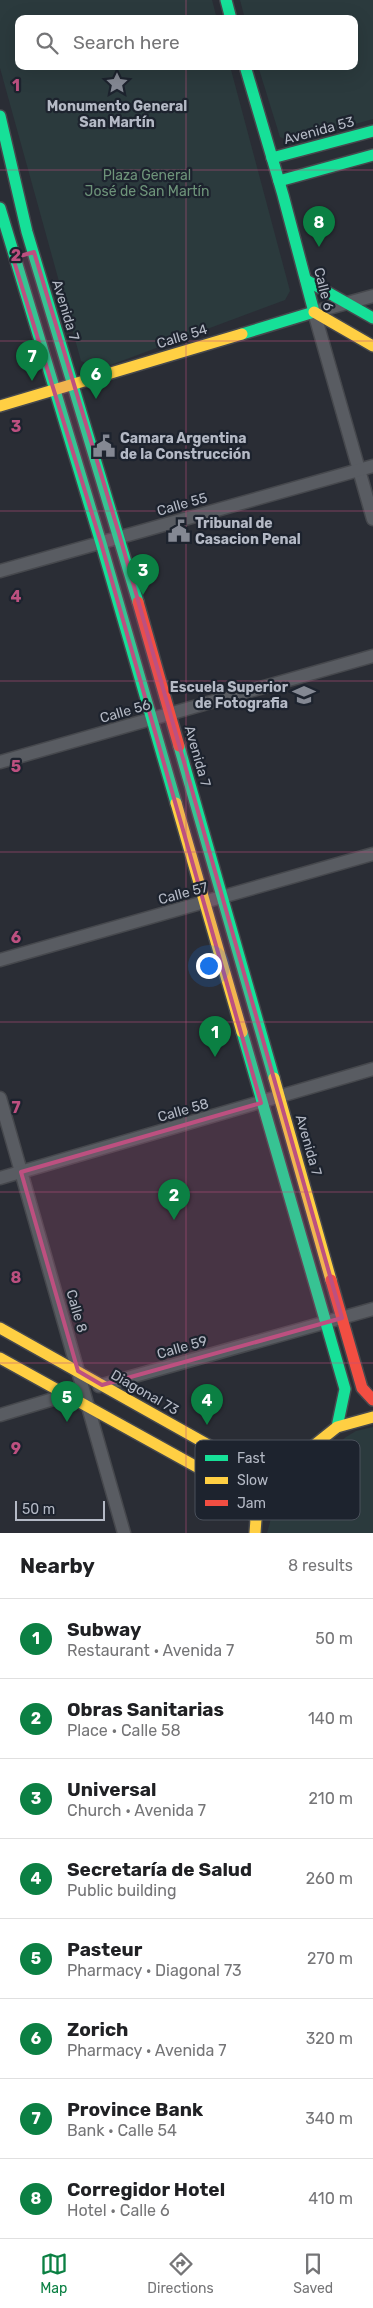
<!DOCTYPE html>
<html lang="en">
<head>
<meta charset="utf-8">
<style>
  :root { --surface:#fff; --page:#f2f2f2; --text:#202124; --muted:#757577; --line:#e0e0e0; --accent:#0b8043 }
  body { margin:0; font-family:Rubik,sans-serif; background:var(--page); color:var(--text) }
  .scale { position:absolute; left:15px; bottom:12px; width:90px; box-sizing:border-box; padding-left:5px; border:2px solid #b4b9c5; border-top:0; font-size:14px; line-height:18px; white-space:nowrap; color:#b4b9c5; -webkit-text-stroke:4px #1d232e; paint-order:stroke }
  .you { position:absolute; left:208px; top:965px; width:18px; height:18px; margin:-12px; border:4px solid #fff; border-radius:50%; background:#1a73e8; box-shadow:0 0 0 8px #1a73e833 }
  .badge { display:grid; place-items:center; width:32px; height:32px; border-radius:50%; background:var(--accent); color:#fff; font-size:16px; font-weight:700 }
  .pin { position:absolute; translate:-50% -41px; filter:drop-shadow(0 1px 2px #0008) }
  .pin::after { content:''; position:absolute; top:26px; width:18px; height:15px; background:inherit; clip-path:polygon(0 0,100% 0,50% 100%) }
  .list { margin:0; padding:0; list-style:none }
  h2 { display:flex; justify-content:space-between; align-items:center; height:65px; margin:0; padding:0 20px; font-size:21px }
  h2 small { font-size:16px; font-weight:400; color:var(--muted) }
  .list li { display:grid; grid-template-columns:32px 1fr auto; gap:15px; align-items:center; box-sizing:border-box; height:80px; padding:0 20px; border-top:1px solid var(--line) }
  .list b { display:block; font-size:19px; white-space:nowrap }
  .list p { margin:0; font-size:16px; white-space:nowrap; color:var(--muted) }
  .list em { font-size:16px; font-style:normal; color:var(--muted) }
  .icon { flex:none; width:28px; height:28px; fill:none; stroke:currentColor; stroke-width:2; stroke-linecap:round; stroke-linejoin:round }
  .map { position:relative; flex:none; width:373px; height:1533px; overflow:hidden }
  .search { position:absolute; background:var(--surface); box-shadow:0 5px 20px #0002; left:15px; right:15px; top:15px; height:55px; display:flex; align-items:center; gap:12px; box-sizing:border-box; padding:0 18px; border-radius:10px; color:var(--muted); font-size:19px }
  .sheet { height:705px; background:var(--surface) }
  nav { display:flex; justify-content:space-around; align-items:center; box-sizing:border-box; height:70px; border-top:1px solid var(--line); background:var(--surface); font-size:14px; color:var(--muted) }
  nav a { display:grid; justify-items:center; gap:2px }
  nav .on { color:var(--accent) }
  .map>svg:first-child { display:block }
  .green { fill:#2b3a3d }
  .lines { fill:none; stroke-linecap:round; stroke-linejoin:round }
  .street-casing { stroke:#46484d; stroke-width:15 }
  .fast-casing { stroke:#46484d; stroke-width:14 }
  .slow-casing { stroke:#46484d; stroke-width:14 }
  .jam-casing { stroke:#46484d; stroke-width:14 }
  .street { stroke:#595c62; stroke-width:12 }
  .fast { stroke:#16e098; stroke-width:11 }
  .slow { stroke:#ffcf43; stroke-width:11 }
  .jam { stroke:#f24e42; stroke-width:11 }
  .marked { fill:#bd5080; fill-opacity:0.2; stroke:#bd5080; stroke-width:4; stroke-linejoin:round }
  .grid { fill:none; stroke:#bd5080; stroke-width:1; stroke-opacity:0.55 }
  .labels { text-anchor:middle; stroke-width:4.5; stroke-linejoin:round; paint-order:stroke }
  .poi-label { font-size:14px; font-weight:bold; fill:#b4b9c5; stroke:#1d232e; text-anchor:start }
  .street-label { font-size:14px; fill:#b4b9c5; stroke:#1d232e }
  .park-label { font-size:14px; fill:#6d9379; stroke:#1d232e }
  .key { fill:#1d232e; stroke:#4a505b; stroke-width:1 }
  .key-label { font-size:14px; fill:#b4b9c5 }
  .grid-label { font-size:16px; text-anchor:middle; font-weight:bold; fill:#bd5080; stroke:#1d232e; stroke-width:4.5; stroke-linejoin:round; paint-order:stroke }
</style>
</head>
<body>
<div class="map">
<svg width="373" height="1533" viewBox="0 0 373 1533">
  <rect width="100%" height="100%" fill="#2a2d35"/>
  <g class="green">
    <polygon points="0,0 212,0 217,19 19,19 19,66 230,66 290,291 285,300 100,369 81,361 0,68"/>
    <polygon points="240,0 373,0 373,119 291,142 280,137 258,66 354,66 354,19 245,19"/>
    <polygon points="373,1427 373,1533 267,1533 275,1504 281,1493 346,1437 356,1431"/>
  </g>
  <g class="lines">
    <defs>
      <g id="street">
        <polyline points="373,296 314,312 373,519"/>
        <polyline points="0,571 373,466"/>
        <polyline points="0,762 373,656"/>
        <polyline points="0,960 373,854"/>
        <polyline points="0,1098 124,1533"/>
        <polyline points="0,1178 373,1069"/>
        <polyline points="99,1386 373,1309"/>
        <polyline points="0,1415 70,1394"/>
      </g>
      <g id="fast">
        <polyline points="226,0 231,19"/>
        <polyline points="245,66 283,195 314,312"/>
        <polyline points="0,116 27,232 138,602"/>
        <polyline points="272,158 373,131"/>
        <polyline points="279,181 373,155"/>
        <polyline points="0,208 101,543 176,803"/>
        <polyline points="306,280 373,318"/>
        <polyline points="242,334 314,312"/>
        <polyline points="179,746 274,1078"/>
        <polyline points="242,1032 345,1389 337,1427"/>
      </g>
      <g id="slow">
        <polyline points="314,312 373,346"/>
        <polyline points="0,406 242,334"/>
        <polyline points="176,803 242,1032"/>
        <polyline points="274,1078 331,1280"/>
        <polyline points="0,1328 244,1465 278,1476"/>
        <polyline points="0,1358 233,1487 256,1519"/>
        <polyline points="255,1533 256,1519 267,1494 282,1471 337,1427 373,1417"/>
      </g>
      <g id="jam">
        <polyline points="138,602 179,746"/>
        <polyline points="331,1280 362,1388 373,1400"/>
      </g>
    </defs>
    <use href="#street" class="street-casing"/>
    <use href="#fast" class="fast-casing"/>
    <use href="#slow" class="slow-casing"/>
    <use href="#jam" class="jam-casing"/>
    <use href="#street" class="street"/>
    <use href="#fast" class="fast"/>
    <use href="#slow" class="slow"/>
    <use href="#jam" class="jam"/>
  </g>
  <path class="marked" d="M34 252 120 537 342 1318 102 1385 78 1371 21 1172 261 1103 101 543 13 258Z"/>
  <path class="grid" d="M186 0V19M186 66V1533M0 170H373M0 341H373M0 511H373M0 681H373M0 852H373M0 1022H373M0 1192H373M0 1363H373"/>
  <defs>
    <symbol id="sight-bare" viewBox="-9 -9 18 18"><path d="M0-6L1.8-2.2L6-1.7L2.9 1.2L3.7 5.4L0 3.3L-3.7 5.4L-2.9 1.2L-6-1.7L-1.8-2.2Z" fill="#848893" stroke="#1d232e" stroke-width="2.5" paint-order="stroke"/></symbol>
    <symbol id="civic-bare" viewBox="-9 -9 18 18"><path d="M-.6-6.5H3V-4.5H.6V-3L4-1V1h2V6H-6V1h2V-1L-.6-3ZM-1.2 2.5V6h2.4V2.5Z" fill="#848893" stroke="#1d232e" stroke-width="2.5" paint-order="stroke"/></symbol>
    <symbol id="university-bare" viewBox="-9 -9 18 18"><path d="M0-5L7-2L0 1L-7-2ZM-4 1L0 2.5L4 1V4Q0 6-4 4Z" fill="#848893" stroke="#1d232e" stroke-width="2.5" paint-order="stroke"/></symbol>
  </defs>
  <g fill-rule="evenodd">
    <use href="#sight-bare" x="101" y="67" width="32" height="32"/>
    <use href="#civic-bare" x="88" y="430" width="32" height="32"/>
    <use href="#civic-bare" x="163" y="515" width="32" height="32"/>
    <use href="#university-bare" x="288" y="679" width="32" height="32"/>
  </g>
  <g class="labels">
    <g class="poi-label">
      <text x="117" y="111" text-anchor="middle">Monumento General<tspan x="117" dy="16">San Martín</tspan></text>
      <text x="120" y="443">Camara Argentina<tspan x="120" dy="16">de la Construcción</tspan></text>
      <text x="195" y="528">Tribunal de<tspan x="195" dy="16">Casacion Penal</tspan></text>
      <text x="288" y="692" text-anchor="end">Escuela Superior<tspan x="288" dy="16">de Fotografia</tspan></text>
    </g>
    <g class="street-label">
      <text transform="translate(319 130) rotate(-15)" y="5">Avenida 53</text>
      <text transform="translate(324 289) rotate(76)" y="5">Calle 6</text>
      <text transform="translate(66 310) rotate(73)" y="5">Avenida 7</text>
      <text transform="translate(182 336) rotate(-17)" y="5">Calle 54</text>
      <text transform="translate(182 504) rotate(-16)" y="5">Calle 55</text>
      <text transform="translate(125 711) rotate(-16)" y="5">Calle 56</text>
      <text transform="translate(198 756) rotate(74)" y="5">Avenida 7</text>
      <text transform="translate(183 893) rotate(-15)" y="5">Calle 57</text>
      <text transform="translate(183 1110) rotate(-16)" y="5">Calle 58</text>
      <text transform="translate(309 1145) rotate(74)" y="5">Avenida 7</text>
      <text transform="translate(77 1311) rotate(74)" y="5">Calle 8</text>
      <text transform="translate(182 1347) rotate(-16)" y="5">Calle 59</text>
      <text transform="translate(145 1392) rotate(30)" y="5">Diagonal 73</text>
    </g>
    <g class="park-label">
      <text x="147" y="180">Plaza General<tspan x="147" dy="16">José de San Martín</tspan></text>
    </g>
  </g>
  <rect x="195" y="1440" width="165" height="80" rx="8" class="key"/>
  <rect x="205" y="1455" width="23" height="6" fill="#16e098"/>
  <rect x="205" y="1477" width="23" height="7" fill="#ffcf43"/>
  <rect x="205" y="1500" width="23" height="6" fill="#f24e42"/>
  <g class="key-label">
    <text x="237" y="1463">Fast</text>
    <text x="237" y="1485">Slow</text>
    <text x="237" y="1508">Jam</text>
  </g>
  <g class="grid-label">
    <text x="16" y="91">1</text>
    <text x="16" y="261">2</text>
    <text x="16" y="432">3</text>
    <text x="16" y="602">4</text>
    <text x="16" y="772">5</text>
    <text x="16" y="943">6</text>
    <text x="16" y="1113">7</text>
    <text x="16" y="1283">8</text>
    <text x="16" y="1454">9</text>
  </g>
</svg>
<div class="scale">50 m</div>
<div class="you"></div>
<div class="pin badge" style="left:215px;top:1057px">1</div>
<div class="pin badge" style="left:174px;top:1220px">2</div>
<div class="pin badge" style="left:143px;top:595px">3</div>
<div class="pin badge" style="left:207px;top:1425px">4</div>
<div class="pin badge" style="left:67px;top:1422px">5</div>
<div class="pin badge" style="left:96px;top:399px">6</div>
<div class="pin badge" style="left:32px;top:381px">7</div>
<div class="pin badge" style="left:319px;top:247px">8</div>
<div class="search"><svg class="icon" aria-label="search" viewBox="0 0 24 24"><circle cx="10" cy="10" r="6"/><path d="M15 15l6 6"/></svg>Search here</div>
</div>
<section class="sheet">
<h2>Nearby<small>8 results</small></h2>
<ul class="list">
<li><span class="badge">1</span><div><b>Subway</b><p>Restaurant · Avenida 7</p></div><em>50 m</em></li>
<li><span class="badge">2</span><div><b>Obras Sanitarias</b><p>Place · Calle 58</p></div><em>140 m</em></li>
<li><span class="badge">3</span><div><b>Universal</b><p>Church · Avenida 7</p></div><em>210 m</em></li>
<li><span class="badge">4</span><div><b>Secretaría de Salud</b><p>Public building</p></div><em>260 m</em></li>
<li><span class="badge">5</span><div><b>Pasteur</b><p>Pharmacy · Diagonal 73</p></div><em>270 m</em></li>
<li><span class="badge">6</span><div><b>Zorich</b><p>Pharmacy · Avenida 7</p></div><em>320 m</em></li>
<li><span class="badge">7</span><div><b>Province Bank</b><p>Bank · Calle 54</p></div><em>340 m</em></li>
<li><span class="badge">8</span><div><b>Corregidor Hotel</b><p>Hotel · Calle 6</p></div><em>410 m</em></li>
</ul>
</section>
<nav>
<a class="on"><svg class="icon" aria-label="map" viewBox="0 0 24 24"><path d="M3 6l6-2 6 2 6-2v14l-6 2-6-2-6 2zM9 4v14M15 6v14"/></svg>Map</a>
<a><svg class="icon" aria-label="directions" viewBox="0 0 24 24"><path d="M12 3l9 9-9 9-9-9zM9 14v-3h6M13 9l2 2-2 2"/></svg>Directions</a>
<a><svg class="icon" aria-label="saved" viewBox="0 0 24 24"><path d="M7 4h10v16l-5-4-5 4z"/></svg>Saved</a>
</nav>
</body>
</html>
